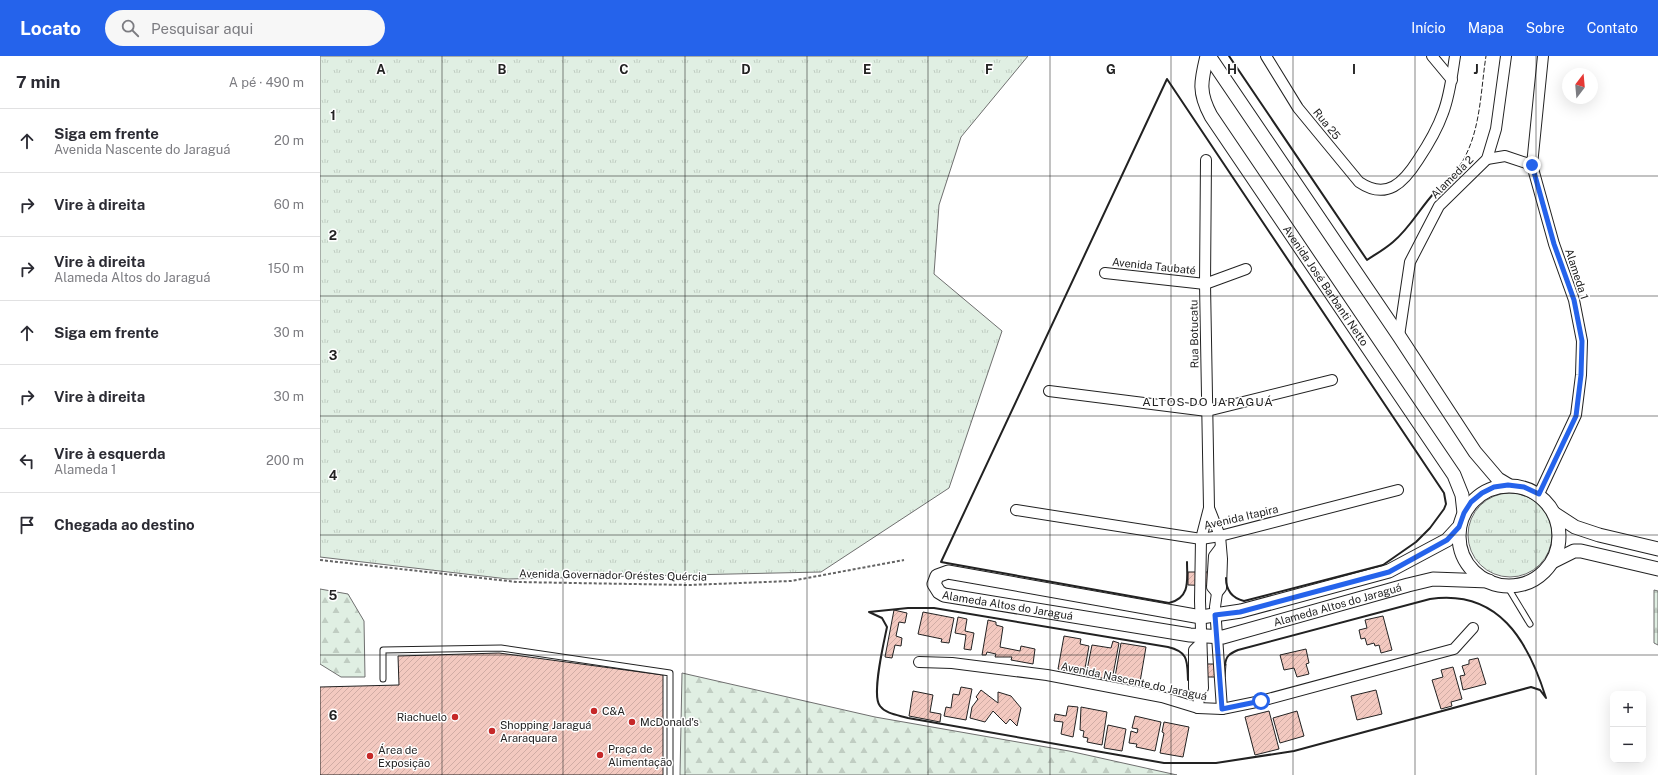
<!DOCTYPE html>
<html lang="pt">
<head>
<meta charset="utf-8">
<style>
  :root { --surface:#fff; --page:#f7f7f7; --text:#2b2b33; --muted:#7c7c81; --line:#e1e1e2; --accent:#2563eb }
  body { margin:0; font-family:"Public Sans",sans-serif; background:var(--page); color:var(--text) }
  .controls { position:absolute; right:12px; bottom:12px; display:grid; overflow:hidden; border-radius:8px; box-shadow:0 4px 16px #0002 }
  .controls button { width:36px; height:36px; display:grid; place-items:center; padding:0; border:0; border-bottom:1px solid var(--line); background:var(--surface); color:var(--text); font:20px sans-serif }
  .compass { position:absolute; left:1242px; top:12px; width:36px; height:36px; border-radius:50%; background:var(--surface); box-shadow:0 4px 16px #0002; rotate:16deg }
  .stop { position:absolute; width:12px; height:12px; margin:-9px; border:3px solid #2563eb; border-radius:50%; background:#fff }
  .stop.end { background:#2563eb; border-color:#fff; box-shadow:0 1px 4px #0008 }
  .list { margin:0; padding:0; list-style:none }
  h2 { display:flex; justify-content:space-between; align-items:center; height:52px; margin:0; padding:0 16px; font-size:17px }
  h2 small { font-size:13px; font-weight:400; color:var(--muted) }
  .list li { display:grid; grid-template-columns:26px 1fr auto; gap:12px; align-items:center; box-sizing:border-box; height:64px; padding:0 16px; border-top:1px solid var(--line) }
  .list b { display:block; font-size:15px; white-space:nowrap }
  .list p { margin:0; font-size:13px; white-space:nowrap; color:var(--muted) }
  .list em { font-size:13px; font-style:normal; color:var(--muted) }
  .icon { flex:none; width:22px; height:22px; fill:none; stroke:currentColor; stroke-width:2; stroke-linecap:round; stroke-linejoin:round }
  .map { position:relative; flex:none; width:1338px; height:719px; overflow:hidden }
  header { display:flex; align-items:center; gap:24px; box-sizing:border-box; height:56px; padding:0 20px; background:var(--accent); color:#fff }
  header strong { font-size:19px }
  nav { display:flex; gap:22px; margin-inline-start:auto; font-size:14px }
  .search { width:280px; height:36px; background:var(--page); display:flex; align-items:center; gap:10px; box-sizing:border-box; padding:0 14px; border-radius:22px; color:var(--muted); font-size:15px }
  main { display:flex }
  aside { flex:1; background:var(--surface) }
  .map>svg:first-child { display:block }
  .grass { fill:url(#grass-tufts); stroke:#6f6f6f }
  .forest { fill:url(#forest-firs); stroke:#6f6f6f }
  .building { fill:url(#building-hatch); stroke:#222 }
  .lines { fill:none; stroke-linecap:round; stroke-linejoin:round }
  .service-casing { stroke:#222; stroke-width:7 }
  .minor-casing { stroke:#222; stroke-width:12 }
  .tertiary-casing { stroke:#222; stroke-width:15 }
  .path { stroke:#646464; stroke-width:2; stroke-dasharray:3 2; stroke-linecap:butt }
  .service { stroke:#fff; stroke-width:5 }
  .minor { stroke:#fff; stroke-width:10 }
  .tertiary { stroke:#fff; stroke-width:13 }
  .fence { stroke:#222; stroke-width:1; stroke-dasharray:5 2; stroke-linecap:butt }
  .wall { stroke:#222; stroke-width:2 }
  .route { stroke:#2563eb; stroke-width:5 }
  .grid { fill:none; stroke:#222; stroke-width:1; stroke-opacity:0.55 }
  .poi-dot { fill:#c62828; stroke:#fff; stroke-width:1.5 }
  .labels { text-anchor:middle; stroke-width:3; stroke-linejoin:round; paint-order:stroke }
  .street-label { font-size:11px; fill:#222; stroke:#fff }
  .poi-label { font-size:11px; fill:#222; stroke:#fff; text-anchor:start }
  .neighbourhood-label { font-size:12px; letter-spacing:1px; fill:#222; stroke:#fff }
  .grid-label { font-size:13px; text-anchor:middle; font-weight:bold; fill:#222; stroke:#fff; stroke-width:3; stroke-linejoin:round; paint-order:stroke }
</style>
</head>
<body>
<header>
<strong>Locato</strong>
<div class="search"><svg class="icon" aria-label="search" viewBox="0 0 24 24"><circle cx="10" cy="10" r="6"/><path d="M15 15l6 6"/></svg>Pesquisar aqui</div>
<nav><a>Início</a><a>Mapa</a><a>Sobre</a><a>Contato</a></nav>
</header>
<main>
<aside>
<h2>7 min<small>A pé · 490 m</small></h2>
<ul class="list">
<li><svg class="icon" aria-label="ahead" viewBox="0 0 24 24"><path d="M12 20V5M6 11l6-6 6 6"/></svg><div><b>Siga em frente</b><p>Avenida Nascente do Jaraguá</p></div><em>20 m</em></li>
<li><svg class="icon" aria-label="right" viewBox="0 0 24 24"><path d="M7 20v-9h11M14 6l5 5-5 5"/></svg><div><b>Vire à direita</b></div><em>60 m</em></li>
<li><svg class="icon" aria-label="right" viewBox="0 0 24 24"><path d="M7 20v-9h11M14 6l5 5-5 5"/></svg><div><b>Vire à direita</b><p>Alameda Altos do Jaraguá</p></div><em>150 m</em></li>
<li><svg class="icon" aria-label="ahead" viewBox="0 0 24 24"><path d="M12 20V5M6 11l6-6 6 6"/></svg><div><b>Siga em frente</b></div><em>30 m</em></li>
<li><svg class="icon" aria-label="right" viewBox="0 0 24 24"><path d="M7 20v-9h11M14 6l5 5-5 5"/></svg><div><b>Vire à direita</b></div><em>30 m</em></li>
<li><svg class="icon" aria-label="left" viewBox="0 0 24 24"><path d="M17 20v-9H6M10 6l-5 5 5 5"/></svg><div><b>Vire à esquerda</b><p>Alameda 1</p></div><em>200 m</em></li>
<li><svg class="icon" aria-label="arrive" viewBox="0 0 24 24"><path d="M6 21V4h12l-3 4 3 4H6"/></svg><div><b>Chegada ao destino</b></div></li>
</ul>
</aside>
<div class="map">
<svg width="1338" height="719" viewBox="0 0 1338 719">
  <defs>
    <pattern id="grass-tufts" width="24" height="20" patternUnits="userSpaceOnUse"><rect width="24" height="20" fill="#e0efe3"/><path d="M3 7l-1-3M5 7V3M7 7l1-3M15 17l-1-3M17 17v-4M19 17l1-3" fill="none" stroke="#c0cdc2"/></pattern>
    <pattern id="forest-firs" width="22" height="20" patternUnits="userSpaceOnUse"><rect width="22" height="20" fill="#e0efe3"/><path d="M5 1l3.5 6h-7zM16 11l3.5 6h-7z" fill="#c0cdc2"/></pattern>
    <pattern id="building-hatch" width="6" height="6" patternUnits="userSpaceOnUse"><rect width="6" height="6" fill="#f3c9c0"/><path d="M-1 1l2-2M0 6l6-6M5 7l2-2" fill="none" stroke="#d0aca5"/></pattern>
  </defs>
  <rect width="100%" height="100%" fill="#fff"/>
  <g class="grass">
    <polygon points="0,0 708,0 641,81 619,149 614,218 682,275 629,432 501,516 188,523 0,501"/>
    <circle cx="1190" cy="479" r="42"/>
  </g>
  <g class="forest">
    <polygon points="0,533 28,538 44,565 45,621 21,621 0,608"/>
    <polygon points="1334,534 1338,535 1338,589 1334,587"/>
    <polygon points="362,617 555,661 749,695 857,719 360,719"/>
  </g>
  <g class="building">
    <polygon points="868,516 904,516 904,530 868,529"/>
    <polygon points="574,554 587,557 585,567 579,566 576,580 582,582 581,590 575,589 572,602 565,601"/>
    <polygon points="603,556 634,562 629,587 621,586 622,583 598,578"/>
    <polygon points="1063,560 1072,594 1061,597 1059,589 1055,590 1054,587 1047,589 1045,582 1041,583 1039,574 1047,572 1045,564"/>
    <polygon points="638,561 647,563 645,575 654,577 651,594 644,593 646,579 635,577"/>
    <polygon points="668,564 676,566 676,569 683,571 680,591 700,595 701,590 715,593 713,608 691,604 692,601 675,601 676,598 667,596 666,599 662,599"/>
    <polygon points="744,580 761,583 760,588 769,590 764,618 738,613"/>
    <polygon points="793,585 799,587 792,624 766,619 772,589 791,592"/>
    <polygon points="801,587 826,591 820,626 795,621"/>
    <polygon points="986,593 989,607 986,608 989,618 977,621 974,612 964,614 960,599"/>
    <polygon points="179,597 343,619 343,719 0,719 0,631 79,629 78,600"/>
    <polygon points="1158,602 1166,628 1143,634 1140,620 1145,619 1142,610 1149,608 1149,604"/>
    <polygon points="879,608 906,608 905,621 879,621"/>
    <polygon points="1133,611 1142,643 1131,646 1132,650 1121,653 1112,624 1123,621 1121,614"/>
    <polygon points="641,631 652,633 646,664 624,660 626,651 631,652 633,638 639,639"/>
    <polygon points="661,634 678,647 678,636 691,640 701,652 697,670 690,663 686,668 673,655 665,666 650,662 652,651 658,643 656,641"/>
    <polygon points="1056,634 1062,658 1037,664 1031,640"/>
    <polygon points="593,635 613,639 610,656 621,658 620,666 589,660"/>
    <polygon points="748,650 758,651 753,681 741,678 743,666 734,665 735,658 746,660"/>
    <polygon points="761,651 787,656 782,689 767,686 768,682 763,681 764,675 760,674"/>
    <polygon points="949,655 959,693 935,699 925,661"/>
    <polygon points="977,655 984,680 960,687 953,662"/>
    <polygon points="815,660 841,666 835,695 816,691 817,688 809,687 811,675 817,677 818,673 812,672"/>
    <polygon points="844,666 869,671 863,701 840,697 844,677 842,676"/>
    <polygon points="788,669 806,673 802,695 784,692"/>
  </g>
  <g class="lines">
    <defs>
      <g id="service">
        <polyline points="1187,530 1210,568"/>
        <polyline points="63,623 63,594 181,592 350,617 350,719"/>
      </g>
      <g id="minor">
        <path d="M946 0 978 52 1039 126C1067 145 1084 126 1098 104 1108 89 1117 74 1123 57 1130 39 1132 19 1135 0"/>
        <polyline points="1112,0 1132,24"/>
        <polyline points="1167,103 1185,100 1212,109"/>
        <polyline points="785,217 885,228 926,213"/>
        <polyline points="1079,280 1090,206 1119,150 1167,103 1176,73 1186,0"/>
        <polyline points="729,335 887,355 1012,324"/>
        <polyline points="1219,438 1256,359 1261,319 1262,285 1254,244 1234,188 1212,109 1223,0"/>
        <polyline points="889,452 900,480 902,503 901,532 897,537 895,551 902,653"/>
        <polyline points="696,454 881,483 900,480 1078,434"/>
        <polyline points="897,537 892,531 894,500 900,492"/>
        <polyline points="599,606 632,607 727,619 842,641 878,652 902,653 941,645 1134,593 1153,572"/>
        <polyline points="879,640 874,632 874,594 881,587"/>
        <polyline points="878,652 879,640 883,632 880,545 881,483 889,452 885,228 886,104"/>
      </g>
      <g id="tertiary">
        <path id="s1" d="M887 0C881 25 878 36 891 60L1134 419 1142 439 1144 457"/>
        <polyline points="889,0 1079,280 1155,396 1178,423 1188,429"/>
        <circle cx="1189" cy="480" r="50"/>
        <polyline points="1235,458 1255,471 1279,479 1338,493"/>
        <path id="s2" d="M1139 471 1127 484 1069 515 921 555 881 561 628 516 617 520 614 528 619 536 624 539 870 579 903 581 1088 529 1113 523 1169 525"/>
        <polyline points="1234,505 1254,495 1261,495 1338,513"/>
      </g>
    </defs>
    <use href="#service" class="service-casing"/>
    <use href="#minor" class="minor-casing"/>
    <use href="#tertiary" class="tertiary-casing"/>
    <g class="path">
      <polyline points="0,504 197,526 369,529 471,525 584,504"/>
      <polyline points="38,718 38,719"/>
    </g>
    <use href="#service" class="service"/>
    <use href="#minor" class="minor"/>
    <use href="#tertiary" class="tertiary"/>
    <path class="fence" d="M1115 136C1122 129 1129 123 1135 116 1161 84 1160 38 1166 0"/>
    <g class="wall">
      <path d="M909 0 1047 204C1056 198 1065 193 1073 186 1090 172 1100 152 1115 136"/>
      <path d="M867 506C867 523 871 542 849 547L621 506 847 23 1124 437 1126 448 1124 453 1110 472 1096 486 1063 509 924 545C912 542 906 535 906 522"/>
      <path d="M868 624C867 605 869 596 848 591L614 552H588L549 556 562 562 567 571C564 586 551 640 560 650 566 658 578 659 588 662L844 707H896L974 695 1211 631 1220 634 1226 642C1208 584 1178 533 1110 543L918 594C909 598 906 600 905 609"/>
    </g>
  </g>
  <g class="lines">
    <polyline class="route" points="941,645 902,653 895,559 920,556 1069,516 1127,484 1139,471 1144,457 1151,446 1162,437 1174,431 1188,429 1204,431 1219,438 1256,360 1261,319 1262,285 1254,244 1234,188 1212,109"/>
  </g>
  <path class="grid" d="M122 0V719M243 0V719M365 0V719M487 0V719M608 0V719M730 0V719M851 0V719M973 0V719M1095 0V719M1216 0V719M0 120H1338M0 240H1338M0 360H1338M0 479H1338M0 599H1338"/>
  <g class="poi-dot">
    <circle cx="274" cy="655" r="4"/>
    <circle cx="135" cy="661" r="4"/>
    <circle cx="312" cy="666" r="4"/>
    <circle cx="172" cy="675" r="4"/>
    <circle cx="280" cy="699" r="4"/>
    <circle cx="50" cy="700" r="4"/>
  </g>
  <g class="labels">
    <g class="street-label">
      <text transform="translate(1007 68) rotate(51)" y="4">Rua 25</text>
      <text transform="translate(1132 121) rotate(-45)" y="4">Alameda 2</text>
      <text transform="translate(834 210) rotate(6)" y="4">Avenida Taubaté</text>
      <text transform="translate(1257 218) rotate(72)" y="4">Alameda 1</text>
      <text dy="4" stroke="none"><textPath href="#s1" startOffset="267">Avenida José Barbanti Netto</textPath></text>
      <text transform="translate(874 278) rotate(-91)" y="4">Rua Botucatu</text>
      <text transform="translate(921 461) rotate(-13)" y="4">Avenida Itapira</text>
      <text transform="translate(293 519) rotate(1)" y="4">Avenida Governador Oréstes Quércia</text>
      <text dy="4" stroke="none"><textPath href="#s2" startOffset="634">Alameda Altos do Jaraguá</textPath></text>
      <text dy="4" stroke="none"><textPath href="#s2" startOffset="971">Alameda Altos do Jaraguá</textPath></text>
      <text transform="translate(814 625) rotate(12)" y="4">Avenida Nascente do Jaraguá</text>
    </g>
    <g class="poi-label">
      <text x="282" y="659">C&amp;A</text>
      <text x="127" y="665" text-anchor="end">Riachuelo</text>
      <text x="320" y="670">McDonald's</text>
      <text x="180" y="673">Shopping Jaraguá<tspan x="180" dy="13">Araraquara</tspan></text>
      <text x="288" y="697">Praça de<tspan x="288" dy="13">Alimentação</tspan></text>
      <text x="58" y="698">Área de<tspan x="58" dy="13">Exposição</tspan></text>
    </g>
    <g class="neighbourhood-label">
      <text x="888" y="350">ALTOS DO JARAGUÁ</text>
    </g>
  </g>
  <g class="grid-label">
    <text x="61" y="18">A</text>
    <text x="182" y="18">B</text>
    <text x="304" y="18">C</text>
    <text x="426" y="18">D</text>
    <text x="547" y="18">E</text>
    <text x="669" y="18">F</text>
    <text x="791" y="18">G</text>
    <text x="912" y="18">H</text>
    <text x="1034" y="18">I</text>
    <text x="1156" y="18">J</text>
    <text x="13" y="64">1</text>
    <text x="13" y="184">2</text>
    <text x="13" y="304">3</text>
    <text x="13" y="424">4</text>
    <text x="13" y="544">5</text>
    <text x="13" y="664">6</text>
  </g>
</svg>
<div class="controls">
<button>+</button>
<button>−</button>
</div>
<svg class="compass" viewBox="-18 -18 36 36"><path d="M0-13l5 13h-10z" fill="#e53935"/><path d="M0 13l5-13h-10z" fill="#7c7c81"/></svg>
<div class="stop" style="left:941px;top:645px"></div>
<div class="stop end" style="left:1212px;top:109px"></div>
</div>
</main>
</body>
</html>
